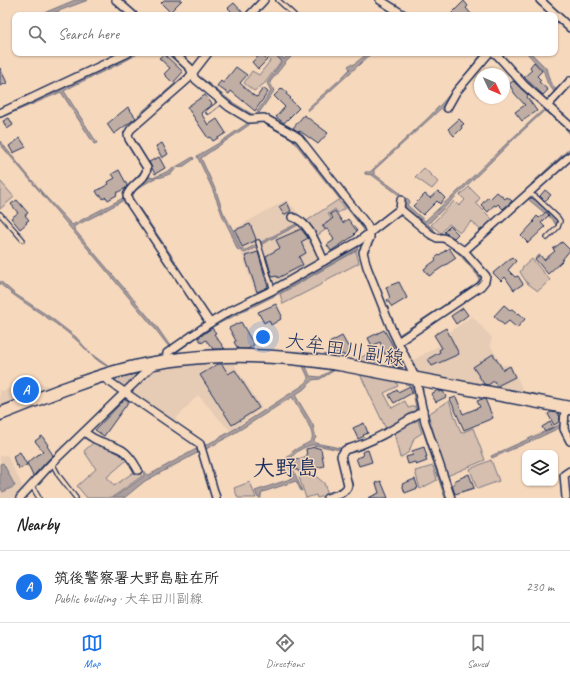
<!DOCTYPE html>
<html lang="en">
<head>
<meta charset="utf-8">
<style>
  :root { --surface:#fff; --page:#f2f2f2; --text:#222; --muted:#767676; --line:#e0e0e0; --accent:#1a73e8 }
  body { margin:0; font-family:Caveat,"Klee One",sans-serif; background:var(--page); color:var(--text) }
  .controls { position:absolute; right:12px; bottom:12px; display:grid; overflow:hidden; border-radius:8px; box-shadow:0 1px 3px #0004 }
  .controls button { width:36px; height:36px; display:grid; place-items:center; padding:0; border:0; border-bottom:1px solid var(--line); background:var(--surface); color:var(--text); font:20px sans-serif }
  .compass { position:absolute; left:474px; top:68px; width:36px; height:36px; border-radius:50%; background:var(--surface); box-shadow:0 1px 3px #0004; rotate:134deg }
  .you { position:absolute; left:263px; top:337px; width:14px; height:14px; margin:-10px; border:3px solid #fff; border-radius:50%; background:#1a73e8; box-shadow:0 0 0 6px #1a73e833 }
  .badge { display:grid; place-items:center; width:26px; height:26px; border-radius:50%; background:var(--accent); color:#fff; font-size:13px; font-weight:700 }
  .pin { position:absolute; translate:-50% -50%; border:2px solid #fff; box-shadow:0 1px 4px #0006 }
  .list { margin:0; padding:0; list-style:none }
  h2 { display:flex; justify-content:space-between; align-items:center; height:52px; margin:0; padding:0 16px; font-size:17px }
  h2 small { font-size:13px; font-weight:400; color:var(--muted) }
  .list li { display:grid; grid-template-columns:26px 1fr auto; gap:12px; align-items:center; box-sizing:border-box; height:72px; padding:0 16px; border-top:1px solid var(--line) }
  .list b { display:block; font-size:15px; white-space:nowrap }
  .list p { margin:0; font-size:13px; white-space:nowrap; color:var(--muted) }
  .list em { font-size:13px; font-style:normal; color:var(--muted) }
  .icon { flex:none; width:22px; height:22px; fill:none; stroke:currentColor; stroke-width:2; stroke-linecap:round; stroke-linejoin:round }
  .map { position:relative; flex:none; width:570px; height:498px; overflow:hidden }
  .search { position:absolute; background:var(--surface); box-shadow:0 1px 3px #0004; left:12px; right:12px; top:12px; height:44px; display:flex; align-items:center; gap:10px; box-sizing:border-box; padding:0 14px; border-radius:8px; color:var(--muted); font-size:15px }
  .sheet { height:124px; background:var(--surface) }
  nav { display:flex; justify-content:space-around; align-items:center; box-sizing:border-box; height:56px; border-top:1px solid var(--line); background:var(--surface); font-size:11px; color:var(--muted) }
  nav a { display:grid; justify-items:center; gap:2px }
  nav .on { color:var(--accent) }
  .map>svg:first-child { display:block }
  .built { fill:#e6cbb5 }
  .green { fill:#d6bfaf; stroke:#787786 }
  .water { fill:#ab9e9c; stroke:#717283 }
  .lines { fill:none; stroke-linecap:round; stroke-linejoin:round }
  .stream { stroke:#717283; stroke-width:2 }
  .building { fill:#c0aea4; stroke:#1b2f5e }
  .service-casing { stroke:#1b2f5e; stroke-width:6 }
  .minor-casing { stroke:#1b2f5e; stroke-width:10 }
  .primary-casing { stroke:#1b2f5e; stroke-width:15 }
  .service { stroke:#f6d8bc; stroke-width:3.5 }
  .minor { stroke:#f6d8bc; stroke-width:7 }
  .primary { stroke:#f6d8bc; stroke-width:12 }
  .labels { text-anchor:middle; stroke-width:3; stroke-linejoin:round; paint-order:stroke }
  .street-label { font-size:20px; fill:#1b2f5e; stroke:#f6d8bc }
  .quarter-label { font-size:22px; font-weight:bold; fill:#1b2f5e; stroke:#f6d8bc }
</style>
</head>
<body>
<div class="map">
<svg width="570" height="498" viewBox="0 0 570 498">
  <rect width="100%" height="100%" fill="#f6d8bc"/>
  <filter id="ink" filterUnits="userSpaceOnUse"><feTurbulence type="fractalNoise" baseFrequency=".025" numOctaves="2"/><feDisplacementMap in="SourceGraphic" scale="8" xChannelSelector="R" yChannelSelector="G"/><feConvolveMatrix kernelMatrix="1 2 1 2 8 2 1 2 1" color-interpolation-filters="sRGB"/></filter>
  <g filter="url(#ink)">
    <g class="built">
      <polygon points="286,200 302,217 304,226 320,260 272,288 256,295 242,255 234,229"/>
      <polygon points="472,316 492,338 490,345 502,365 511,366 525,394 418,373 412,361 452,338 450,332"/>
      <polygon points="236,362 235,366 262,408 230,431 198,395 173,422 129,393 154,370 196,364"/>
      <polygon points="32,381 52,387 50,389 0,408 0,390 3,391"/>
      <polygon points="7,455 24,490 16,498 0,498 0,456"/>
    </g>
    <g class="green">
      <polygon points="265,53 273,53 281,61 265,83 254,91 244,83 252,71 259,75 270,61"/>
      <polygon points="424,168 438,182 432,189 415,177"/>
      <polygon points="1,182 14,197 0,209 0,183"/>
      <polygon points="469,187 480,198 476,203 494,221 481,231 472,221 460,232 449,224 441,233 431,225 454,201 459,206 465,200 460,195"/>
      <polygon points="338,200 345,208 338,213 335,209 328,214 336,226 331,229 326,222 322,226 325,230 315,237 305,222"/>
      <polygon points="356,251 359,263 326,280 322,284 283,304 280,294"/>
      <polygon points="532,259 550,280 538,291 527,283 520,272 523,267"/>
      <polygon points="379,348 382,356 374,364 356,360"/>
      <polygon points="141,373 126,390 112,379"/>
      <polygon points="360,374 396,381 398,386 384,393 392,408 405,401 408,408 415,406 416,413 387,431"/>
      <polygon points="449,401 461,433 473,428 485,460 447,476 428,414"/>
      <polygon points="417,418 422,433 414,438 409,452 400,458 394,432"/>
      <polygon points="95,441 122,453 128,459 107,477 114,486 138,469 142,476 111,498 87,498 77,486 96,469 84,451"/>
      <polygon points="491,460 499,481 477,489 470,469"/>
      <polygon points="433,466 437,480 420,489 415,471"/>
      <polygon points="312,473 324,483 327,492 324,496 317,498 316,495 306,498 299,477"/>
      <polygon points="250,482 256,498 238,498 234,488"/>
    </g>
    <g class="water">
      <polygon points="75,0 88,0 48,15 39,15"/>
      <path d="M135 53H139C115 68 88 77 64 91L97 143 94 144 61 92 0 118V116L61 89Z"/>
      <polygon points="274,53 278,53 284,59 291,53 295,53 285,63 270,82 274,91 259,113 257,112 271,91 267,83 282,61"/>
      <path d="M368 53H372L308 111 307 109C321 95 337 84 350 69L348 66 351 64 353 65Z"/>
      <polygon points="481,53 485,53 447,103 374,170 374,174 400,193 399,195 372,175 365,174 365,172 370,172 428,118 444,101 481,55"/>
      <polygon points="527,53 531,53 546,68 550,82 557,91 555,93 547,82 544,72"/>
      <polygon points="185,75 187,75 140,117 138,115"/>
      <polygon points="199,76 232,102 255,116 253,118 238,109 199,78"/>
      <polygon points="544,109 546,109 564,124 570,131 570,134 563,126 547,112 544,111 515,138 428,224 437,233 435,234 406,209 404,204 407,198 410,201 407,205 425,221 450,198 451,198 505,145"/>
      <polygon points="264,121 292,136 297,141 366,230 365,231 292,139 263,123"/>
      <polygon points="248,123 249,125 201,158 216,191 223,212 233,230 240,248 246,250 298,223 300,224 245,253 237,249 231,233 223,217 212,188 197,156 219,143"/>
      <polygon points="0,141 45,196 72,225 123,198 124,200 99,214 75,226 74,227 74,229 157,327 170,346 169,347 156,330 0,144"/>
      <polygon points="570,148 570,150 533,185 531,184"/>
      <path d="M193 157 194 159 184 166 177 167 172 173 162 177 155 178 143 185 135 191 132 197 176 262 174 263 131 199V192L148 178 151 177 153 178C167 172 180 165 193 157Z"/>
      <polygon points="530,198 534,199 557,220 556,225 552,219 529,200"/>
      <path d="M450 244C458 251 483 271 480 282L476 286 401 335 400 334 475 285 479 280 478 276 459 254 448 245Z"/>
      <polygon points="355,247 358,248 357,250 278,294 212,327 174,354 173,353 216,323 277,292"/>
      <path d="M0 281 15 294 50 317 76 337 90 353 109 367C94 361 86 348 74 338 51 318 23 304 0 284Z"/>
      <path d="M302 364H305L310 376 320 377 334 369 335 370 320 379 312 380 307 387 295 395 313 425 316 438 314 440 315 443 340 448V450C335 449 316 445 312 445 304 447 293 452 290 461L302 491H301L296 481 263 492 261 495V498H258L255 491 293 478 286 460C290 452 294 450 302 446 305 444 310 443 312 439 315 431 297 405 292 397 263 415 235 434 206 449L204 446C238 429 270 406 302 386L307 382 308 377Z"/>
      <polygon points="411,384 414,385 448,498 445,498 418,416"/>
      <polygon points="561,424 561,427 540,437 492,458 491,456"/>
      <polygon points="88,431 102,438 124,446 130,451 145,473 149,475 198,448 199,452 145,481 124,498 113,498 143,477 144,474 129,453 99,439"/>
      <polygon points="3,463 15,486 3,492 0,487 0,464"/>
    </g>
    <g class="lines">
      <polyline class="stream" points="568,422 570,421"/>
    </g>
    <g class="building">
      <polygon points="164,0 182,0 170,12 161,3"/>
      <polygon points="464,1 468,6 466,8 472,15 450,15"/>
      <polygon points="234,3 245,15 235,15 228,8"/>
      <polygon points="164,54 183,72 173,83 164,74 170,68 159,58"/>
      <polygon points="261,54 267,60 258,69 252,62"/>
      <polygon points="534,62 542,71 537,76 541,80 539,82 548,90 543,95 524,77 532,70 530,67"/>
      <polygon points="236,67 247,75 240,83 254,96 257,97 263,88 268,92 255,111 231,91 229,94 217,86 221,81 223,83"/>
      <polygon points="0,68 7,83 0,86"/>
      <polygon points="513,81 528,95 527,97 537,111 522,121 515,112 525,105 515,94 509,84"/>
      <polygon points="282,88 287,92 286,94 291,98 290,99 299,108 284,123 276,117 285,107 274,96"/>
      <polygon points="205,95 212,104 201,113 208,125 217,119 226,133 213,141 210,137 208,138 187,107"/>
      <polygon points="128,107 136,118 114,134 107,124"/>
      <polygon points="304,115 328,133 318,144 300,131 299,132 293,128"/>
      <polygon points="9,118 13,125 7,129 3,121"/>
      <polygon points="459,119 464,124 461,126 462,128 454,136 448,129"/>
      <polygon points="20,138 26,147 13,153 9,146"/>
      <polygon points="162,143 168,154 162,158 156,146"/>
      <polygon points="159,157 165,168 155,174 149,162"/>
      <polygon points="119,170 127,185 126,188 116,193 117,195 108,200 106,197 103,199 101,195 99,196 96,191 109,184 108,182 115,178 112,174"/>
      <polygon points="545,190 551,195 545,201 540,196"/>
      <polygon points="438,191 445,198 440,204 437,201 423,215 413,206 425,194 430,198"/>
      <polygon points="497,192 505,199 507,197 512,201 503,209 498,204 496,206 494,205 488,212 481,205 488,197 490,199"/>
      <polygon points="17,200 28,213 25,215 29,220 26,222 27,223 20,229 11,218 18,213 11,204"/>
      <polygon points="287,202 291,211 284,215 279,207"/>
      <polygon points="335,211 343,223 348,219 357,231 354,234 355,235 331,251 327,245 334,240 328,229 326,230 323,226 333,218 330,214"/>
      <polygon points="546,212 549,215 541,223 545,227 528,243 521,236 534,222 533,221 537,216 539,218"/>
      <polygon points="250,224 256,239 255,241 242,247 235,230"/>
      <polygon points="450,226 458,234 454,238 444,232"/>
      <polygon points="301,229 308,238 301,242 306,253 299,257 303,265 278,278 277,276 272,277 266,256 280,248 276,240"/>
      <polygon points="562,242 570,250 562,260 562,261 548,274 535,259 540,255 544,260 555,251 553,249"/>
      <polygon points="449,248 456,258 429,276 424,269 436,260 435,258"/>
      <polygon points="258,252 268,287 257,292 245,256"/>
      <polygon points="512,257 516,261 508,270 515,277 518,276 523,284 514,290 505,277 501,281 493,273"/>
      <polygon points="399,282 407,298 392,307 387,300 390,298 386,287"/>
      <polygon points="276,304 282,316 280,317 281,319 271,325 269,320 264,323 258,312"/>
      <polygon points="504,305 510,310 512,309 518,314 519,313 525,319 517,328 509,321 504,325 494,316"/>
      <polygon points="463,308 468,315 456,324 451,316"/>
      <polygon points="241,322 254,345 248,349 238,349 234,342 236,341 229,328"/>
      <polygon points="212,328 216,333 214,334 225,349 213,349 206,340 202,343 198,338"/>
      <polygon points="446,328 459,354 432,366 428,359 440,352 439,350 442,348 434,335"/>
      <polygon points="384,330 391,342 398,357 397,358 403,368 394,367 390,361 388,362 380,342 372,346 368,338"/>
      <polygon points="342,336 351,352 344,356 343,354 341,355 339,352 335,354 329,343"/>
      <polygon points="493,354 503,370 510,366 515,377 497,386 494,381 488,385 484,384 473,367"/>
      <polygon points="218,364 222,364 228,374 235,370 259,408 232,425 200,375"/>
      <polygon points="34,383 37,391 21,397 18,389"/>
      <polygon points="410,386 412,393 394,403 389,395 397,390 398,392"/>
      <polygon points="438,390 440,392 443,391 446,397 436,402 431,394"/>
      <polygon points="456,397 463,414 480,407 477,401 482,399 485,399 493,418 464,430 450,399"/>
      <polygon points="125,399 129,401 104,436 95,430"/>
      <polygon points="551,412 558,413 560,417 559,422 554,425 548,414"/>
      <polygon points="550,422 553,427 545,432 542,427"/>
      <polygon points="364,423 368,433 363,435 364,436 358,439 353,428"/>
      <polygon points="42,436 48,445 47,446 53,455 33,476 27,463 43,451 35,441"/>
      <polygon points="315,447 321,449 324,466 309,470 310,472 300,475 298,470 296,470 293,461 307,456 306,449"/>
      <polygon points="424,447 427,457 425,457 427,461 416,465 415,462 408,464 406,457 413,455 412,451"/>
      <polygon points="368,450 372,462 359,466 356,458 363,456 362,452"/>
      <polygon points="20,452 27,465 19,469 18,465 16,466 13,456"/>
      <polygon points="469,474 474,488 455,494 452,485 455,483 454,481"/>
      <polygon points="415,479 418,488 405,493 402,484"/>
      <polygon points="381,481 388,498 368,498 379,493 376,483"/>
    </g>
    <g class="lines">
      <defs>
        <g id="service">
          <polyline points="278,0 294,15"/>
          <polyline points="208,112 222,101"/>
          <polyline points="528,193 536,197 558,218 560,221 558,227 547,238"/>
          <polyline points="0,214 23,240"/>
          <polyline points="258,242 273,290"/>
          <polyline points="52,463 59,476 76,498"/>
          <polyline points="32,486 39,498"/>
        </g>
        <g id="minor">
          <polyline points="116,0 133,15"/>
          <polyline points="380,0 404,15"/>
          <polyline points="540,0 570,28"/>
          <polyline points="250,15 264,0"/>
          <polyline points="174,53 190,68 195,79 229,107 249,119 264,118 293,134 299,138 367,225 370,232 370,238 363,252 367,267 392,330 416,379 425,422 451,498"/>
          <path d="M208 53 188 79 131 129 128 134 129 139 147 168C146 181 130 184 127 196L128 200 210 323"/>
          <polyline points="494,53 498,56 524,85 570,126"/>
          <polyline points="548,105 570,81"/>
          <polyline points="447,108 456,92 489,53"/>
          <polyline points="0,113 128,53"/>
          <polyline points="400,209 401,200"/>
          <path d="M292 217C310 222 317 246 324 261"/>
          <polyline points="398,342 481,286 485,281 486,276 464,251 570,156"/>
          <polyline points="166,362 167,353 210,323 230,311 273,290 359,241 400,209 430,234 437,238 443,238 448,240 464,251"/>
          <polyline points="101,376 200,444 216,498"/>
          <polyline points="565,407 564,429 570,441"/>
          <path d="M85 432C94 442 110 443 122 450 130 455 134 463 138 470"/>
          <polyline points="20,498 52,463 154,364"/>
          <path d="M327 498C334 495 346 494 348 485L341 456 345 450C374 442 397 427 423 411"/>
          <polyline points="566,498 564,475 570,471"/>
        </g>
        <path id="primary" d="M0 414C41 398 83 380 126 369 195 352 269 353 339 364L570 408"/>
      </defs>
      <use href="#service" class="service-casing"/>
      <use href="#minor" class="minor-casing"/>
      <use href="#primary" class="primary-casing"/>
      <use href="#service" class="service"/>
      <use href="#minor" class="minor"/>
      <use href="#primary" class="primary"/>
    </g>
  </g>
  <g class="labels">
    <g class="street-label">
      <text transform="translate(345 349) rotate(9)" y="7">大牟田川副線</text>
    </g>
    <g class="quarter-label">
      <text x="286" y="475">大野島</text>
    </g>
  </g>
</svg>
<div class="controls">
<button><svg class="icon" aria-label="layers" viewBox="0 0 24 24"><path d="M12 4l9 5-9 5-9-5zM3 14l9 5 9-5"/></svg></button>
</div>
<svg class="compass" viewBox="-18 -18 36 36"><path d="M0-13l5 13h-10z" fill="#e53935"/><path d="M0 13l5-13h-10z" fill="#767676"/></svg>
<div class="you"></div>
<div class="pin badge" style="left:26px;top:390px">A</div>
<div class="search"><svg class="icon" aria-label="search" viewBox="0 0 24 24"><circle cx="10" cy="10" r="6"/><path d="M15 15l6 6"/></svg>Search here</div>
</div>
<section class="sheet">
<h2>Nearby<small></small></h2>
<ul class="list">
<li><span class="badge">A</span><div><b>筑後警察署大野島駐在所</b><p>Public building · 大牟田川副線</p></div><em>230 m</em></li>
</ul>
</section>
<nav>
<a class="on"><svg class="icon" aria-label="map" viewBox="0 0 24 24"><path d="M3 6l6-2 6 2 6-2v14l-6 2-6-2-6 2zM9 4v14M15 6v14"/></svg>Map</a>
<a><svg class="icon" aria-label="directions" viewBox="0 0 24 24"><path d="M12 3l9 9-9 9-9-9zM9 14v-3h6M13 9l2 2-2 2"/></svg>Directions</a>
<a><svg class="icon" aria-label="saved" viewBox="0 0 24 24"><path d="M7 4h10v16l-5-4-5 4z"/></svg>Saved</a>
</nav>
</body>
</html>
